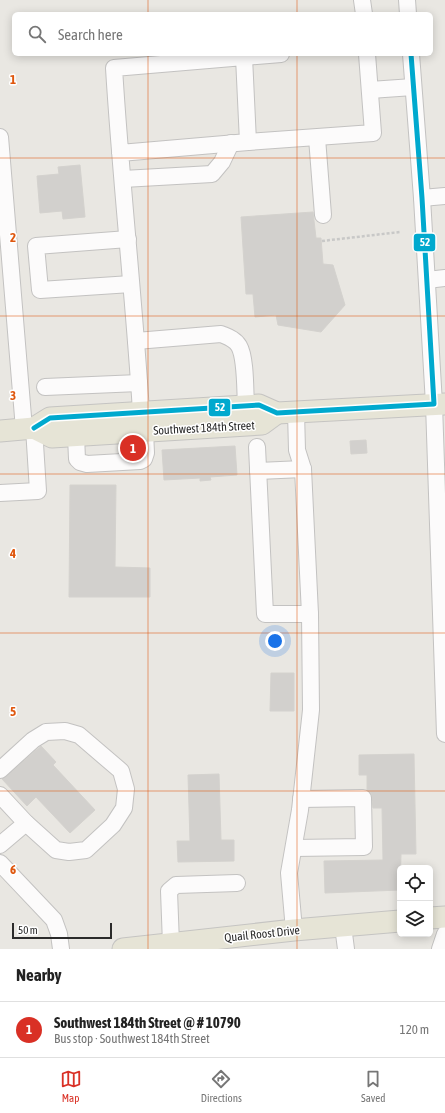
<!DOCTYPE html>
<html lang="en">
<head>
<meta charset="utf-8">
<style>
  :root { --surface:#fff; --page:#f2f2f2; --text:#222; --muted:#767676; --line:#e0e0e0; --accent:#d93025 }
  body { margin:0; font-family:"Asap Condensed",sans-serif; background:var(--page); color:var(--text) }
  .controls { position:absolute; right:12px; bottom:12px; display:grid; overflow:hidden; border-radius:6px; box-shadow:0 2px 10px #0003 }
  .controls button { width:36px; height:36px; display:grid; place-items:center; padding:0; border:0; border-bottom:1px solid var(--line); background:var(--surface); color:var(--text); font:20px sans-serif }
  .scale { position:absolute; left:12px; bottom:10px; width:100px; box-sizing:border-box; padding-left:4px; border:2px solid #2b2b2b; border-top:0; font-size:11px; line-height:14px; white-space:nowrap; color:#2b2b2b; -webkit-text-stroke:3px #fff; paint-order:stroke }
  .you { position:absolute; left:275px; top:641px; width:14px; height:14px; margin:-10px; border:3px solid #fff; border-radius:50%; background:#1a73e8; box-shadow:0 0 0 6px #1a73e833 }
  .badge { display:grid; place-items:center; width:26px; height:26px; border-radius:50%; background:var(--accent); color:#fff; font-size:13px; font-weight:700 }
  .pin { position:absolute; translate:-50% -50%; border:2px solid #fff; box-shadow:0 1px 4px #0006 }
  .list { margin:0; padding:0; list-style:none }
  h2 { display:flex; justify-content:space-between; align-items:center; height:52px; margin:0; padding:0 16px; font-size:17px }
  h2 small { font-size:13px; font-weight:400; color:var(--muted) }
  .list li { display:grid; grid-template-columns:26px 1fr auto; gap:12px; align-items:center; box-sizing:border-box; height:56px; padding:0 16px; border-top:1px solid var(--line) }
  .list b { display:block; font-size:15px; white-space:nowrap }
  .list p { margin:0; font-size:13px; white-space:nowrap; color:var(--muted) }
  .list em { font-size:13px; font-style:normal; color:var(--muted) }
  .icon { flex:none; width:22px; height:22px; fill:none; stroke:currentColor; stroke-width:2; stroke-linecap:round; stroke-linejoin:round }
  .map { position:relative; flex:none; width:445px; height:949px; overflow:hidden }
  .search { position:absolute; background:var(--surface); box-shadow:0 2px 10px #0003; left:12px; right:12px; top:12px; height:44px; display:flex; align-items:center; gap:10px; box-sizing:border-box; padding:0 14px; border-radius:6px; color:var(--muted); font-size:15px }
  .sheet { height:108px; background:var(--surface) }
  nav { display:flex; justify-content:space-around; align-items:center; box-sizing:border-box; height:56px; border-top:1px solid var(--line); background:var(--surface); font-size:11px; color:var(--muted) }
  nav a { display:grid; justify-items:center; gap:2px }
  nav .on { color:var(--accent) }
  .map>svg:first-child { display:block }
  .building { fill:#d2d0cd; stroke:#d4d2ce }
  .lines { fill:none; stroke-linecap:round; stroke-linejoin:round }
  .minor-casing { stroke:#c3c2c1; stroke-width:18 }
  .major-casing { stroke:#c5c4c2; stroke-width:23 }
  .path { stroke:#c8c8c7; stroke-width:2.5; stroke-dasharray:3 2; stroke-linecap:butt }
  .minor { stroke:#fcfbfb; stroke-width:16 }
  .major { stroke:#e6e4d6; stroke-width:21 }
  .bus-1-casing { stroke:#fff; stroke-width:8 }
  .bus-1 { stroke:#00a9ce; stroke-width:5 }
  .grid { fill:none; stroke:#df570e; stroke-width:1; stroke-opacity:0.55 }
  .labels { text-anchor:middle; stroke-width:3; stroke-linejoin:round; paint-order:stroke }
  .street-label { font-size:12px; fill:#2b2b2b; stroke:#fff }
  .grid-label { font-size:13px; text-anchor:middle; font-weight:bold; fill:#df570e; stroke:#fff; stroke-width:3; stroke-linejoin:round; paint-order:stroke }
  .line-badge { stroke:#fff; stroke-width:1.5 }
  .badge-label { font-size:11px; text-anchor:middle; font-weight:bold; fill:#fff }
</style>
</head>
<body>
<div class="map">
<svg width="445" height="949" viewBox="0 0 445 949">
  <rect width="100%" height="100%" fill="#e9e7e2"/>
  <g class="building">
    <polygon points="80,165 85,217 63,219 62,211 40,213 37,176 59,174 58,167"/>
    <polygon points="313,212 316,238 321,238 323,264 333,265 345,305 321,332 278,325 276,315 255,317 253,294 246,294 241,217"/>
    <polygon points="366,440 367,453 351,454 350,441"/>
    <polygon points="235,446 237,475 210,477 211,480 200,481 200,478 164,480 162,450"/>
    <polygon points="70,485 116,485 115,567 150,568 150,597 69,597"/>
    <polygon points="271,673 294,673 294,711 270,711"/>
    <polygon points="41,746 56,762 53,765 95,810 70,833 36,797 27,806 2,779"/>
    <polygon points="414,754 416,854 401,854 400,890 325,893 324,861 383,860 382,808 373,808 371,793 367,790 367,775 359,775 359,755"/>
    <polygon points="219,774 221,840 234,840 234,861 178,862 177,841 190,841 188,775"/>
  </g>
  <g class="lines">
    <defs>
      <g id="minor">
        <polyline points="362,0 364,14"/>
        <polyline points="407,0 408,14"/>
        <polyline points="411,54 422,198 434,404 445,734"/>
        <polyline points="244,57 281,54"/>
        <polyline points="370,90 413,87"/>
        <polyline points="0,137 24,429"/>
        <polyline points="317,138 323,215"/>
        <polyline points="248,142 373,133 367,54"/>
        <path d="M120 153 248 142 244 57 114 68C121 183 134 297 141 412"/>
        <polyline points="123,179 212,174 222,162 231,143"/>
        <polyline points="422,198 445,196"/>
        <polyline points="128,239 36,246 40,290 131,284"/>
        <polyline points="427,280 445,278"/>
        <path d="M136 341 221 334C228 337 235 339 239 346 246 358 245 391 246 406"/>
        <polyline points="45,387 139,383"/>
        <polyline points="76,436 77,459 80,462 87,464 140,461 144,459 146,453 145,432"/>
        <polyline points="257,447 265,614 310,614"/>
        <polyline points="258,471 303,469"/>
        <polyline points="0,493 38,491 34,428"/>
        <polyline points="0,770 33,740 46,732 65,731 79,735 121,771 126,789 124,808 113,825 86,850 69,852 56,850 26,823 0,795"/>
        <polyline points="0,845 26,823"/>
        <polyline points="294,848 364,847 363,798 301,799"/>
        <polyline points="0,863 54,920 59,934 61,949"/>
        <polyline points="343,926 346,949"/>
        <polyline points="294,930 289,873 300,810 311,710 310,614 303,469 297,450 296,412"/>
        <polyline points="171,944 169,891 176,885 237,883"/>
        <polyline points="440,949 445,934"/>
      </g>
      <g id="major">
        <polyline points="34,428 50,418 259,405 277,413 445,404"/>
        <polyline points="0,431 34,428 52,437 262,424 277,413"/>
        <polyline points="430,918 445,917"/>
        <polyline points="123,949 294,930 400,921"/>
      </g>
    </defs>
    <use href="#minor" class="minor-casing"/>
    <use href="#major" class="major-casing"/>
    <polyline class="path" points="322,241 400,232"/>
    <use href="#minor" class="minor"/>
    <use href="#major" class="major"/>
    <defs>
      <polyline id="bus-1" points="34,428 50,418 259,405 277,413 434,404 422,198 411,54"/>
    </defs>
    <use href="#bus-1" class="bus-1-casing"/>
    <use href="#bus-1" class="bus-1"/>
  </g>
  <path class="grid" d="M148 0V14M297 0V14M148 54V949M297 54V949M0 158H445M0 316H445M0 474H445M0 633H445M0 791H445"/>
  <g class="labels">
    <g class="street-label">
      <text transform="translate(204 428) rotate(-3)" y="4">Southwest 184th Street</text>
      <text transform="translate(262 934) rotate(-6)" y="4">Quail Roost Drive</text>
    </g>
  </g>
  <g class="grid-label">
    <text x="13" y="84">1</text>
    <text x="13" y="242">2</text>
    <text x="13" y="400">3</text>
    <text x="13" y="558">4</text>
    <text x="13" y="716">5</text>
    <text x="13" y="874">6</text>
  </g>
  <g class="line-badge">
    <rect x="413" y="233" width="23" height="19" rx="4" fill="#00a9ce"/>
    <rect x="208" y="398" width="23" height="19" rx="4" fill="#00a9ce"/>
  </g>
  <g class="badge-label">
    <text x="425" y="246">52</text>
    <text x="220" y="411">52</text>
  </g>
</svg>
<div class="controls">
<button><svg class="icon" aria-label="locate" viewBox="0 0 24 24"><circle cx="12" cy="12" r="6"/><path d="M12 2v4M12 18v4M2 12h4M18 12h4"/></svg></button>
<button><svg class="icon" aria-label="layers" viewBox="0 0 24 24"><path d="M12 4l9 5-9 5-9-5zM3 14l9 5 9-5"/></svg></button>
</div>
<div class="scale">50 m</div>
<div class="you"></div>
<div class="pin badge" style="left:133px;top:448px">1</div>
<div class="search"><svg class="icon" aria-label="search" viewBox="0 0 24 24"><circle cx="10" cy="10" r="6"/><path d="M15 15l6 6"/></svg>Search here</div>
</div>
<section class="sheet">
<h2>Nearby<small></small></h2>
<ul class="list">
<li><span class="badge">1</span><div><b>Southwest 184th Street @ # 10790</b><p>Bus stop · Southwest 184th Street</p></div><em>120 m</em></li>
</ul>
</section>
<nav>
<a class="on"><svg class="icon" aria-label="map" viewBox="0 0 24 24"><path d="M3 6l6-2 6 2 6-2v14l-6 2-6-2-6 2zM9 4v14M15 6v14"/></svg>Map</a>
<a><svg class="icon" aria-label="directions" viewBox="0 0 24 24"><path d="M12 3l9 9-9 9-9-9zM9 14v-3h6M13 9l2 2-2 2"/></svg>Directions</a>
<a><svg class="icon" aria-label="saved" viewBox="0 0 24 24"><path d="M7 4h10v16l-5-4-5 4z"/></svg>Saved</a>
</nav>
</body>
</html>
